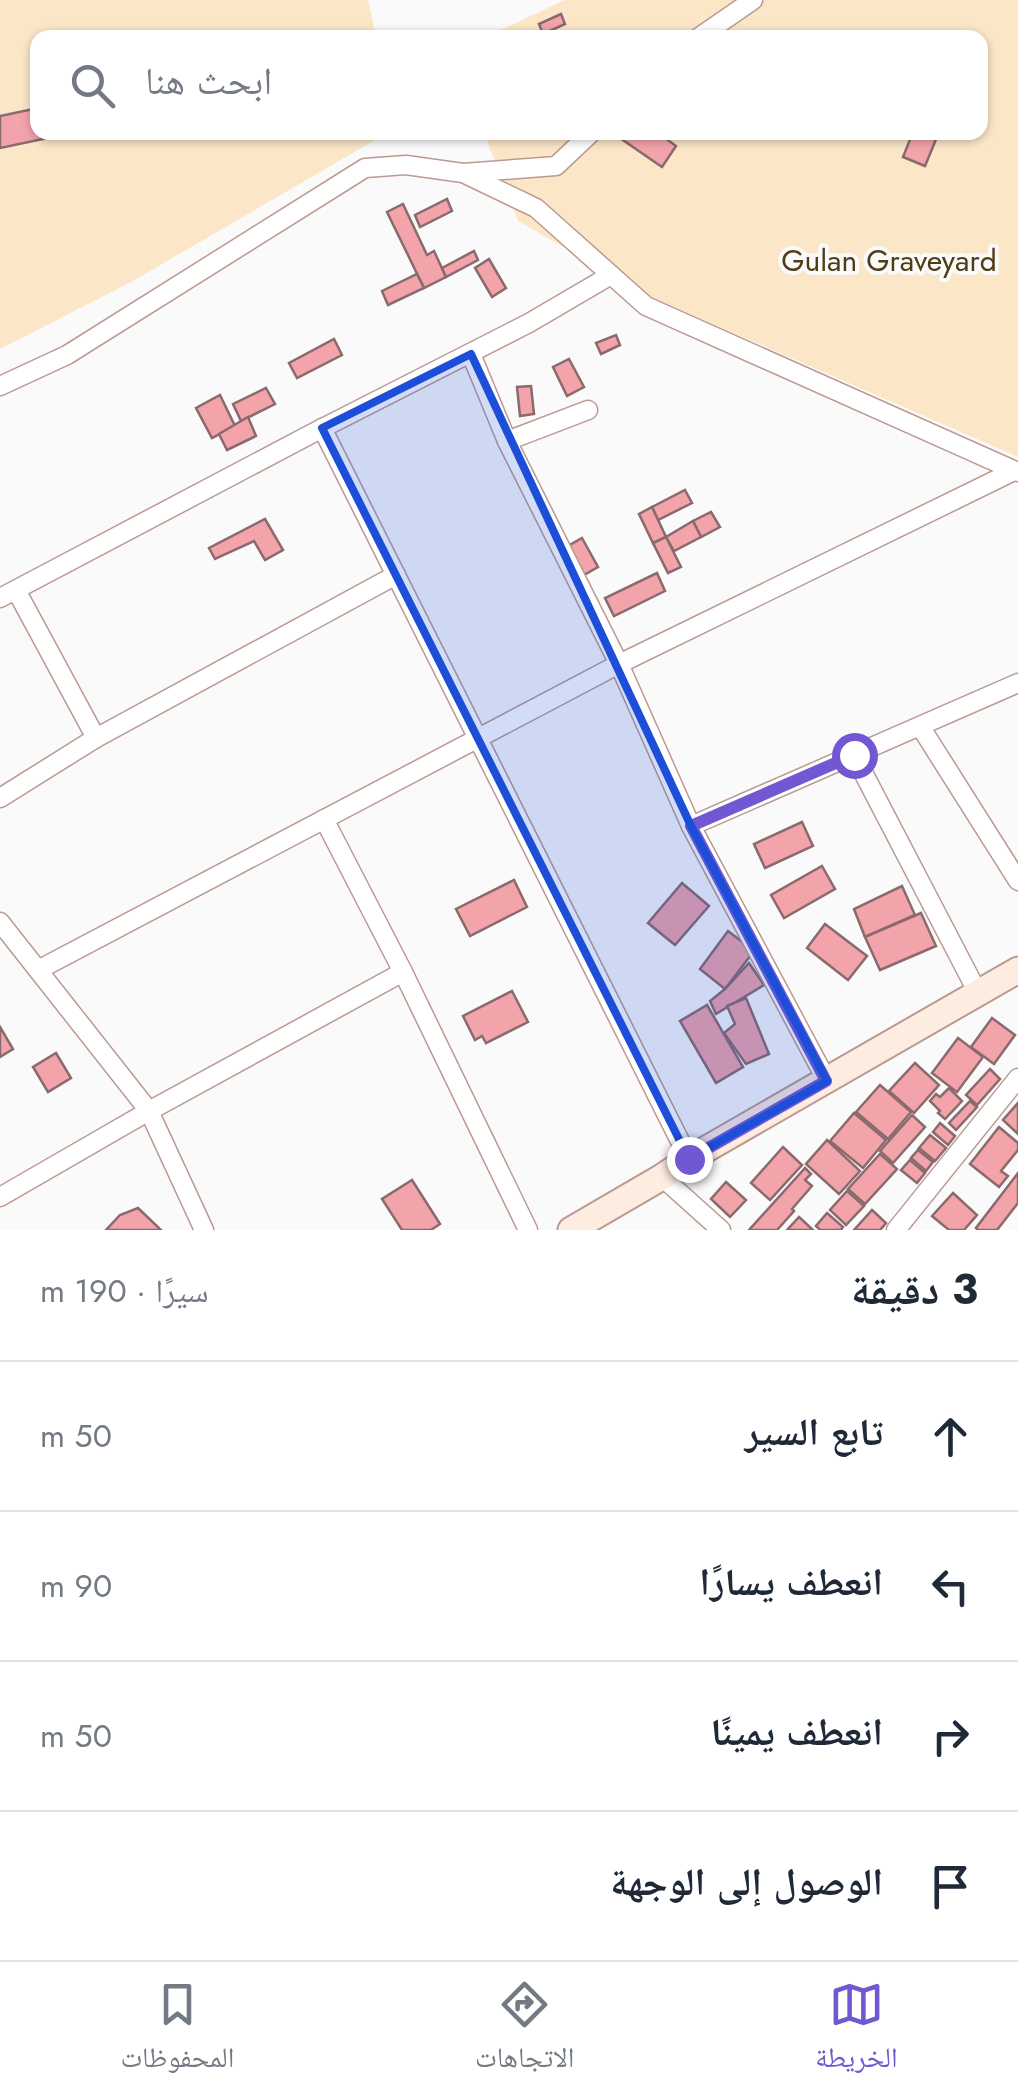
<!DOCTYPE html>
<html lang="ar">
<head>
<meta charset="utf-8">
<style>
  :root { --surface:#fff; --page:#f6f6f7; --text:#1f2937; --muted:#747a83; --line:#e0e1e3; --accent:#7158d2 }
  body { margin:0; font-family:Jost,"Noto Naskh Arabic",sans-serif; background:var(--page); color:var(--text); direction:rtl }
  .stop { position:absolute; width:30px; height:30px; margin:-22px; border:8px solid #7158d2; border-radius:50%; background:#fff }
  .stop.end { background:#7158d2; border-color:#fff; box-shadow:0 2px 10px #0008 }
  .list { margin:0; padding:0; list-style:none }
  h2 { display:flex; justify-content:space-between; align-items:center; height:130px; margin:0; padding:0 40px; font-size:42px }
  h2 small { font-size:32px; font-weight:400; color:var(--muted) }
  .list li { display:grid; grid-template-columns:65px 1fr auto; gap:30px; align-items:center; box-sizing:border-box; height:150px; padding:0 40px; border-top:2px solid var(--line) }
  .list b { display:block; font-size:38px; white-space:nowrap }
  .list em { font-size:32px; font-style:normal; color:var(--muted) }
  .icon { flex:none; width:55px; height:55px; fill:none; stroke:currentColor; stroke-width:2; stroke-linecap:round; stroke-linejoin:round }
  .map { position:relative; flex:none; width:1018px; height:1230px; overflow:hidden; direction:ltr }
  .search { position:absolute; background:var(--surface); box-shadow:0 2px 8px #0004; left:30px; right:30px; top:30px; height:110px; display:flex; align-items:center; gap:25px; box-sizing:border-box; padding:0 35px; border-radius:20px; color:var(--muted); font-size:38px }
  .sheet { height:730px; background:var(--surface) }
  nav { display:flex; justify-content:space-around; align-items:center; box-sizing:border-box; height:140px; border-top:2px solid var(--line); background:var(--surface); font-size:28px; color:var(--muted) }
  nav a { display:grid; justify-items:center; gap:5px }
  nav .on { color:var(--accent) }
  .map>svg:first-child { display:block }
  .green { fill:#fbe7c7 }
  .building { fill:#f3a4ab; stroke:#8a6a6c; stroke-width:2.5 }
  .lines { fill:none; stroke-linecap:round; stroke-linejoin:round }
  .street-casing { stroke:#bb9a91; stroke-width:21 }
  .secondary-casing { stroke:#bb9a91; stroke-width:29 }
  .street { stroke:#fff; stroke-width:18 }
  .secondary { stroke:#fdece0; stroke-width:25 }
  .route { stroke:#7158d2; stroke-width:12 }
  .marked { fill:#1d4ed8; fill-opacity:0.2; stroke:#1d4ed8; stroke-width:8; stroke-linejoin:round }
  .labels { text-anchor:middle; stroke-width:8; stroke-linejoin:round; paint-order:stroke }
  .park-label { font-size:30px; fill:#513c18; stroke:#fafafa }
</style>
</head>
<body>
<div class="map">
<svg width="1018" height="1230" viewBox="0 0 1018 1230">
  <rect width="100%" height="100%" fill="#fafafa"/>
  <g class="green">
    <polygon points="0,0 368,0 376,37 38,38 38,132 387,133 133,281 0,349"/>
    <polygon points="565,0 1018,0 1018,457 649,296 518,221 484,133 980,132 980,38 483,38"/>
  </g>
  <g class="building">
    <polygon points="561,14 565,24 543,34 539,24"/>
    <polygon points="38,108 38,132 61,132 62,135 0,148 0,116"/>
    <polygon points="623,132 657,132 676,146 662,167 620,138"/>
    <polygon points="913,132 939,132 925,166 903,157"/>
    <polygon points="447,199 452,211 420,227 415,215"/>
    <polygon points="403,204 427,255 434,251 446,277 424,288 387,212"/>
    <polygon points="474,251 478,260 446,277 442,268"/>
    <polygon points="489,259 506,288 492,297 475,268"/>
    <polygon points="417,274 424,288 388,305 382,291"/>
    <polygon points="616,335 620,345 601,354 596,343"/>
    <polygon points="334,339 342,355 297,378 289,363"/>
    <polygon points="569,359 584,387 567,396 553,367"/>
    <polygon points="531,386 534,414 520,416 517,387"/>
    <polygon points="266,388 275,404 241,421 233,404"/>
    <polygon points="220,395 235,426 212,438 196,408"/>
    <polygon points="248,417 256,436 227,450 219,434"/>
    <polygon points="685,490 692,503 658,520 652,507"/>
    <polygon points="652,507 666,537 653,543 639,514"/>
    <polygon points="711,512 720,527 701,537 693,521"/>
    <polygon points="265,519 283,550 265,560 254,541 215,559 209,548"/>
    <polygon points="693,521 701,537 674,551 666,537"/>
    <polygon points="666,537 681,567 668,573 653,543"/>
    <polygon points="582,538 598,567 584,575 568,546"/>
    <polygon points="657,573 665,591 614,616 605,598"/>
    <polygon points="802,822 813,846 765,868 754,844"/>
    <polygon points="822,866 835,889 784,918 771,895"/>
    <polygon points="514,880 527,907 470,936 456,909"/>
    <polygon points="682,883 709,906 675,945 648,923"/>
    <polygon points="902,886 915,915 865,937 854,909"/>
    <polygon points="921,913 936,946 880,970 865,937"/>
    <polygon points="825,924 867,956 848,980 807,948"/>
    <polygon points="728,931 754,951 725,989 700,969"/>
    <polygon points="749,963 764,985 716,1014 710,1001 725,989"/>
    <polygon points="512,991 528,1022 486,1043 482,1036 475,1040 463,1016"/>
    <polygon points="746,998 769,1054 746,1064 724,1033 735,1024 727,1006"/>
    <polygon points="707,1005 743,1067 716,1083 680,1021"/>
    <polygon points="992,1018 1015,1035 994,1064 971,1047"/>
    <polygon points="0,1027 13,1049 0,1057"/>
    <polygon points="958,1038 983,1057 957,1092 932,1073"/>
    <polygon points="56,1053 71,1078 48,1092 33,1067"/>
    <polygon points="915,1063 939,1085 914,1113 889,1091"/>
    <polygon points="990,1069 1000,1079 977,1105 966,1095"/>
    <polygon points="880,1085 911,1112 888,1139 856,1112"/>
    <polygon points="949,1088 962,1101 945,1119 938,1113 940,1111 930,1101 936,1094 940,1097"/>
    <polygon points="970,1101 977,1107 956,1130 949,1123"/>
    <polygon points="1018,1103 1018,1134 1003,1120"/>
    <polygon points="854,1113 886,1140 863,1168 830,1141"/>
    <polygon points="912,1115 925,1127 893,1163 880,1151"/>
    <polygon points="940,1123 955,1136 948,1145 933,1132"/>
    <polygon points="999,1127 1018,1143 1018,1150 1001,1171 1008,1176 999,1187 970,1164"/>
    <polygon points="930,1135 946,1148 935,1161 919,1148"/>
    <polygon points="827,1140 860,1171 839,1194 806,1164"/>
    <polygon points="783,1147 802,1165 770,1200 751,1183"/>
    <polygon points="918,1150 933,1162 926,1171 911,1158"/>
    <polygon points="880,1154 897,1169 865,1204 848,1189"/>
    <polygon points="910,1160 925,1173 917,1183 901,1170"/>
    <polygon points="805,1168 811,1174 805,1180 812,1186 792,1209 794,1211 777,1230 749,1230"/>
    <polygon points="1018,1173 1018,1203 997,1230 978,1230 976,1228"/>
    <polygon points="412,1180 440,1224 431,1230 402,1230 382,1199"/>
    <polygon points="726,1182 746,1200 730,1217 711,1199"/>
    <polygon points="847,1191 864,1206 846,1225 830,1210"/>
    <polygon points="953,1193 977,1215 964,1230 949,1230 932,1216"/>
    <polygon points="138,1208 161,1230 106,1230 120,1215"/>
    <polygon points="872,1210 886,1223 880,1230 854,1230"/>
    <polygon points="827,1213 843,1227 841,1230 820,1230 816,1226"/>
    <polygon points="799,1217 813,1230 787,1230"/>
  </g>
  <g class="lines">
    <defs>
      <g id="street">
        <polyline points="698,38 753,0"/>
        <polyline points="463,173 536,208 646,306 1018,472"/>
        <polyline points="471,354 507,441 619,664 691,826 827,1081"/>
        <polyline points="0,386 67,355 365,168 406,165 463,173 556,166 592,132"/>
        <polyline points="322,428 689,1159"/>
        <polyline points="507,441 588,410"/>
        <polyline points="16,590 96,738"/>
        <polyline points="0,598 311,434 529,323 611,275"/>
        <polyline points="920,726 1018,881"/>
        <polyline points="854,755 978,993"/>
        <polyline points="0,798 96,738 396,575"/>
        <polyline points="324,819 403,972 528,1230"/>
        <polyline points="691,826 1018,683"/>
        <polyline points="0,922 149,1111 204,1230"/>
        <polyline points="38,970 619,664 1014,471"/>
        <polyline points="662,1177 721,1230"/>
        <polyline points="0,1197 149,1111 403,972"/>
        <polyline points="896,1230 1018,1078"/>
      </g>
      <polyline id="secondary" points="571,1230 662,1177 689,1159 1018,970"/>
    </defs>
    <use href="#street" class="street-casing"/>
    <use href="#secondary" class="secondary-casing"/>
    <use href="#street" class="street"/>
    <use href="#secondary" class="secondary"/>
  </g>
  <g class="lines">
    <polyline class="route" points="689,1159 826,1081 691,826 854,755"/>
  </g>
  <path class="marked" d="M471 354 691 826 827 1081 689 1159 322 428Z"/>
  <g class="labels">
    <g class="park-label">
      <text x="889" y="271">Gulan Graveyard</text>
    </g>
  </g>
</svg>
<div class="stop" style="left:854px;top:755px"></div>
<div class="stop end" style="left:689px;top:1159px"></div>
<div class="search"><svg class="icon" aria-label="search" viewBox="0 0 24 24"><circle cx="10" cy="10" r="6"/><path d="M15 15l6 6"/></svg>ابحث هنا</div>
</div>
<section class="sheet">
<h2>3 دقيقة<small>سيرًا · 190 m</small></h2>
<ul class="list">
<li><svg class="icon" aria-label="ahead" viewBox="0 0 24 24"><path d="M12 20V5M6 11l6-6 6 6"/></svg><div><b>تابع السير</b></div><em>50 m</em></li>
<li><svg class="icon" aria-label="left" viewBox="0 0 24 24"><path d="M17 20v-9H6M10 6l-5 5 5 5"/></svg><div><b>انعطف يسارًا</b></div><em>90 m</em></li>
<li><svg class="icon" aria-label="right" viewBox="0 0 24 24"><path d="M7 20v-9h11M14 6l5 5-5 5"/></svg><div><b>انعطف يمينًا</b></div><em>50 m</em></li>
<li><svg class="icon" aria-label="arrive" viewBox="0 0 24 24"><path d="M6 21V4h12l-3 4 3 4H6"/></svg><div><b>الوصول إلى الوجهة</b></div></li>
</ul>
</section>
<nav>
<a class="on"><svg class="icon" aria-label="map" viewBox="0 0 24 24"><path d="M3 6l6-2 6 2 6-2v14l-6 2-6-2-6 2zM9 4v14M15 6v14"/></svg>الخريطة</a>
<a><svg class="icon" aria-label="directions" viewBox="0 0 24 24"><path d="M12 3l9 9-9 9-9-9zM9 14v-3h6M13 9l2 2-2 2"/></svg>الاتجاهات</a>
<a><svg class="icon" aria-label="saved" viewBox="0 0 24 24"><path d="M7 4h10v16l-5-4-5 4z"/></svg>المحفوظات</a>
</nav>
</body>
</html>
